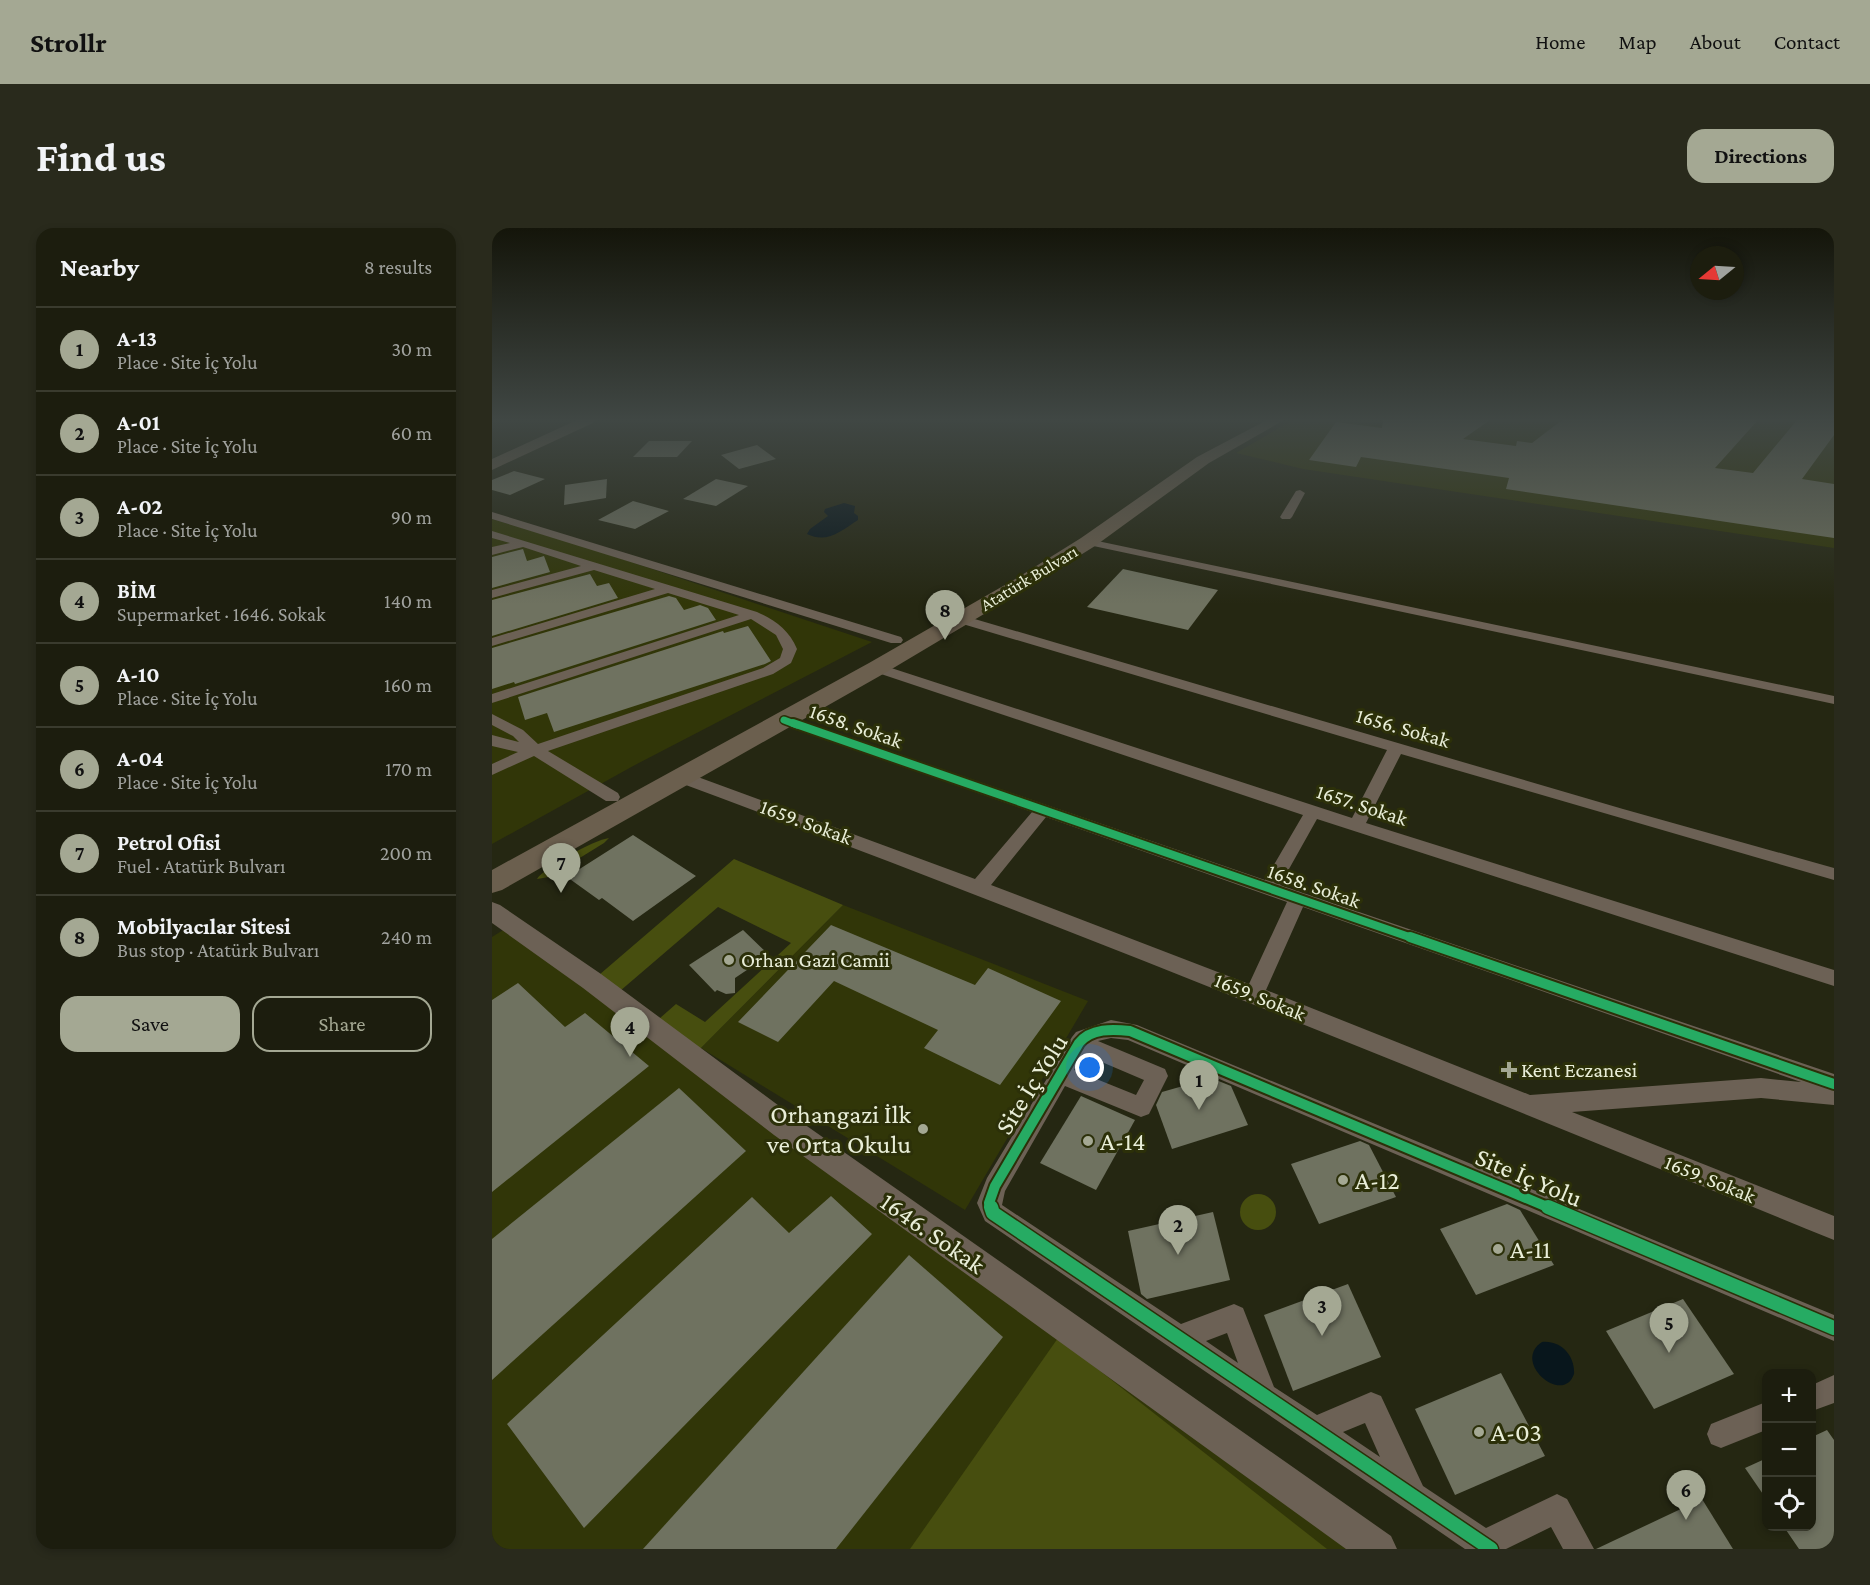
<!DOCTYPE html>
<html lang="en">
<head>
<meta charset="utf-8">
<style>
  :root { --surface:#1c1d0e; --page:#292a1c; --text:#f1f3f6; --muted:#a0a29e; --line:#3a3b2e; --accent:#a4a893 }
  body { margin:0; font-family:"Crimson Pro",serif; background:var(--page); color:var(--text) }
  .controls { position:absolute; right:18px; bottom:18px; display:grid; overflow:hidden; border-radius:12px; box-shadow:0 3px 9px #0003 }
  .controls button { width:54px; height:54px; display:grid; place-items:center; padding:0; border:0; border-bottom:2px solid var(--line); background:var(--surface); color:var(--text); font:30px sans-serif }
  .compass { position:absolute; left:1198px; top:18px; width:54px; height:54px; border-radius:50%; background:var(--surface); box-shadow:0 3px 9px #0003; rotate:252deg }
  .you { position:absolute; left:598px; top:840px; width:21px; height:21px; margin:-15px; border:4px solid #fff; border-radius:50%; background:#1a73e8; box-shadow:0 0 0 9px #1a73e833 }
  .badge { display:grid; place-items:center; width:39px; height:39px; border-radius:50%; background:var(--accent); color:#111; font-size:20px; font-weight:700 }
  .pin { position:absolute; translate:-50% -50px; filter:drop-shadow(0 2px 3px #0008) }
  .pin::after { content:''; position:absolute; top:32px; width:21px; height:18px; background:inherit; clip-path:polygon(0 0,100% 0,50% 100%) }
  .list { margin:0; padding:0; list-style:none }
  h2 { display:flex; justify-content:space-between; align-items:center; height:78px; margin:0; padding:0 24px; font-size:26px }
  h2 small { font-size:20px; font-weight:400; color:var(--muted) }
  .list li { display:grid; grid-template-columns:39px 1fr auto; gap:18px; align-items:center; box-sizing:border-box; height:84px; padding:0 24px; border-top:2px solid var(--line) }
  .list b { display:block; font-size:22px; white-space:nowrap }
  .list p { margin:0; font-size:20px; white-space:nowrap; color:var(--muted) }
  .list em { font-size:20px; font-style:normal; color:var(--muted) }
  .actions { display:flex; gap:12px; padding:18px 24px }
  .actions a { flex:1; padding:14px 0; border:2px solid var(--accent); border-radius:18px; text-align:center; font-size:21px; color:var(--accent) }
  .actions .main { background:var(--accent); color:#111 }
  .icon { flex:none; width:33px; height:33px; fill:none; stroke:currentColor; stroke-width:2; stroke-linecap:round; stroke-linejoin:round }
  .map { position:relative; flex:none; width:1342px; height:1321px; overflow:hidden; border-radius:18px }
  header { display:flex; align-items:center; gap:36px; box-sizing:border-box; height:84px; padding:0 30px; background:var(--accent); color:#111 }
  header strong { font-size:28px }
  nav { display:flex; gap:33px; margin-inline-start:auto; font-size:21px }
  .intro { display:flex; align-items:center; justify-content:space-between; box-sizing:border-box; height:144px; padding:0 36px }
  h1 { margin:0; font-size:42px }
  .button { padding:15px 27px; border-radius:18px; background:var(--accent); color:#111; font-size:21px; font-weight:700 }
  main { display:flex; gap:36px; padding:0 36px }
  aside { flex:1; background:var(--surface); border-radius:18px; box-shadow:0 3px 9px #0003 }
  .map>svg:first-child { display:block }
  .built { fill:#313608 }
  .green { fill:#474e0f }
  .water { fill:#08161c }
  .building { fill:#6f7260 }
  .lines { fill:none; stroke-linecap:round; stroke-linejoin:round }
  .minor { fill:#6c6155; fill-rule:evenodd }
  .tertiary { fill:#6c6155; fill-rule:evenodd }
  .primary { fill:#6b5f4e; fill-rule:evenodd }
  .cycleway-far3-casing { stroke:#2c3009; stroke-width:10 }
  .cycleway-far2-casing { stroke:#2c3009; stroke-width:12 }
  .cycleway-far1-casing { stroke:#2c3009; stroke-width:14 }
  .cycleway-casing { stroke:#2c3009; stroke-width:17 }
  .cycleway-far3 { stroke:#26ab63; stroke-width:7 }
  .cycleway-far2 { stroke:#26ab63; stroke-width:8 }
  .cycleway-far1 { stroke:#26ab63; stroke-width:10 }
  .cycleway { stroke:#26ab63; stroke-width:14 }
  .poi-dot { fill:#a4a893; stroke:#2c3009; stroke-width:2 }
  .labels { text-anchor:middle; stroke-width:6; stroke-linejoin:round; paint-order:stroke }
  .far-street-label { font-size:18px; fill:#e9eed8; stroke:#2c3009 }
  .street-label { font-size:21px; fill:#e9eed8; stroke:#2c3009 }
  .poi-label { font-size:21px; fill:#e9eed8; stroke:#2c3009; text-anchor:start }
  .near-street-label { font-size:26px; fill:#e9eed8; stroke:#2c3009 }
  .near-poi-label { font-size:26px; fill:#e9eed8; stroke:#2c3009; text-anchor:start }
</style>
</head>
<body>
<header>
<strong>Strollr</strong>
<nav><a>Home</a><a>Map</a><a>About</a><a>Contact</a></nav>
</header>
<div class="intro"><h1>Find us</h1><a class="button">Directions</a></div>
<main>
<aside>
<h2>Nearby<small>8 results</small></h2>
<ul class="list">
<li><span class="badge">1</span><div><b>A-13</b><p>Place · Site İç Yolu</p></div><em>30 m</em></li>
<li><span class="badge">2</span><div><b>A-01</b><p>Place · Site İç Yolu</p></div><em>60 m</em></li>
<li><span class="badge">3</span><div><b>A-02</b><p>Place · Site İç Yolu</p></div><em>90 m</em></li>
<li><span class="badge">4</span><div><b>BİM</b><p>Supermarket · 1646. Sokak</p></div><em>140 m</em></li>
<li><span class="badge">5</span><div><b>A-10</b><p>Place · Site İç Yolu</p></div><em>160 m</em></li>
<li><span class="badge">6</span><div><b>A-04</b><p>Place · Site İç Yolu</p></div><em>170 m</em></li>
<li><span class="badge">7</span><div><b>Petrol Ofisi</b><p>Fuel · Atatürk Bulvarı</p></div><em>200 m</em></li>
<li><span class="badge">8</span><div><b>Mobilyacılar Sitesi</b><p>Bus stop · Atatürk Bulvarı</p></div><em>240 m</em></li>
</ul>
<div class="actions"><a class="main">Save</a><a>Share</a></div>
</aside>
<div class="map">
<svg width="1342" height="1321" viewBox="0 0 1342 1321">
  <rect width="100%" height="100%" fill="#252712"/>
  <g class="built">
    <polygon points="801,192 840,192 901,200 915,192 1342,192 1342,320 811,241 744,225"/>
    <polygon points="0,291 100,321 380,414 143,537 0,616"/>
    <polygon points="351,677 596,773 473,982 209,820"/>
    <polygon points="19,697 886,1321 0,1321 0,709"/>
  </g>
  <g class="green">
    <path d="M117 610 112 615 57 649 45 651C52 639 102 612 117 610Z"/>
    <polygon points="242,631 351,677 200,829 159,798 184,776 213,794 299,715 226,679 121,769 100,753"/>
    <circle cx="766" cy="984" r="18"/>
    <polygon points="566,1110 835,1321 418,1321"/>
  </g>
  <g class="water">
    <path d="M352 275 363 278 362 285 366 288V292C349 303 335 316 315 306L318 301 336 288 332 284 333 281Z"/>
    <path d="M1050 1114C1069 1112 1083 1128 1082 1146 1071 1178 1019 1134 1050 1114Z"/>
  </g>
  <g class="building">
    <polygon points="891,192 998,192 971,211 1024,218 1025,213 1040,215 1070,192 1266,192 1223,240 1261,245 1305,192 1342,192 1342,207 1310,251 1342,256 1342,310 1014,261 1017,250 869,229 864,239 817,232 844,194 890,200"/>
    <polygon points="157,213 200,213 185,229 141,229"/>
    <polygon points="265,217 284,231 247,241 229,227"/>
    <polygon points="22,243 53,251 18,267 0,262 0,252"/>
    <polygon points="115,251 114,270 72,277 73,257"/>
    <polygon points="224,251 256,258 224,278 191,271"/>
    <polygon points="141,273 177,283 143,301 106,292"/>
    <polygon points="31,321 35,333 52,328 58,344 0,360 0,329"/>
    <polygon points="631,341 726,362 696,402 595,379"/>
    <polygon points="98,346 105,358 117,355 126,370 0,408 0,372"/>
    <polygon points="177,368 184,370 192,382 208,377 216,380 224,392 23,456 22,454 0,461 0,420"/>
    <polygon points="256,398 279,433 273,436 62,504 55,485 33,492 26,469 231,403 232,405"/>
    <polygon points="141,607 204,648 141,693 110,670 107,672 75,649"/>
    <polygon points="339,697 483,757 496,740 569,773 508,857 432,820 446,802 342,753 286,814 246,794"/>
    <polygon points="251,702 277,727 243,750 243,765 234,766 225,762 223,764 197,737"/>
    <polygon points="26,755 73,799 93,785 157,838 0,964 0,772"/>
    <polygon points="719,850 739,858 756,897 680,921 664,877 670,864"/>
    <polygon points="187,860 254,923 0,1152 0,1011"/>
    <polygon points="589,868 643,892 604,962 548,935"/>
    <polygon points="868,913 877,917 904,969 827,996 799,936"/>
    <polygon points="339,968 380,1006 92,1300 15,1196 260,969 297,1005"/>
    <polygon points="1015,976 1028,982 1062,1037 984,1067 948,1001"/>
    <polygon points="721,984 738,1052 655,1071 649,1066 636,1003"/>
    <polygon points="417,1027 511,1109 344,1321 151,1321"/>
    <polygon points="856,1056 889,1129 801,1163 772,1087"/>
    <polygon points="1191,1071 1242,1146 1162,1181 1114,1103"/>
    <polygon points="1009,1145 1053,1228 963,1267 923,1181"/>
    <polygon points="1335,1202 1342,1212 1342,1321 1307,1321 1292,1299 1320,1299 1320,1209"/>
    <polygon points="1275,1230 1275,1272 1253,1240"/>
    <polygon points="1210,1271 1241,1321 1104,1321"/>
  </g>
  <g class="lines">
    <g class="minor">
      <polygon points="808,262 813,265 800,289 798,291 790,291 788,289 804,263"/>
      <polygon points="0,284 409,409 411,412 409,415 399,415 0,291"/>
      <path d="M0 303 265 384C283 392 297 402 305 421L299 435 281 446 56 523 126 565 128 569 126 573H114L42 528 0 547V536L26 524 0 518V507L27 514 21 508 0 497V486L31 502 46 516 271 440 288 430 291 421 284 407 259 391 0 475V466L247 387 176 365 0 418V410L163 361 102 342 0 370V362L89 338 31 319 0 327V319L18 315 0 310Z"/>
      <polygon points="596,311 1342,468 1342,476 592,316 590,314"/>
      <path d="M469 387 1131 581 1342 640V652L909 526 874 595 1342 742V758L825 591 788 657 1342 846V877L1269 870 1080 884 1342 988V1012C957 855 573 697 183 553L181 549 183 545H195L483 651 540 584 287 495 285 492 292 487 773 652 811 587 380 443 378 440 385 436 390 437 860 590 895 522 464 394 462 391ZM554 589 795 674 757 756 499 657ZM811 679 1309 854 1269 850 1038 867 774 762Z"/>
      <path d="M619 792 645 797 1342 1087V1113L636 812 619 810 606 813 673 841 676 848 657 886 649 889 573 858 513 963 510 977 689 1096 742 1076 751 1080 782 1159 825 1187 879 1164 889 1168 931 1258 994 1300 1065 1266 1075 1271 1102 1321H1071L1059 1299 1014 1321H973L493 993 485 975 495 950 580 809 584 804ZM591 826 652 852 644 867 582 842ZM735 1105 746 1135 714 1113ZM873 1195 888 1229 851 1204Z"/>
      <polygon points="1342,1147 1342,1175 1320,1183 1320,1157"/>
      <polygon points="1274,1174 1274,1202 1229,1220 1219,1216 1215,1206 1219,1196"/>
    </g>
    <polygon class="tertiary" points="0,674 8,677 109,746 302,889 899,1308 905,1321 854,1321 282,907 91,760 0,695"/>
    <g class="primary">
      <polygon points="85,192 103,192 101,195 0,242 0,231"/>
      <polygon points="775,192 792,192 717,235 603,318 539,358 393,445 10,662 0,665 0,642 377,435 525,350 589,310 705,229"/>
    </g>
    <defs>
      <polyline id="cycleway-far3" points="292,492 305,497"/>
      <polyline id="cycleway-far2" points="301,495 923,711"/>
      <g id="cycleway-far1">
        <polyline points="918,709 1342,856"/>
        <path d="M499 981 497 975 503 958 587 815C599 800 621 801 638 803L1060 981"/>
      </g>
      <g id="cycleway">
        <polyline points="499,979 501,985 999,1321"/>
        <polyline points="1056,979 1342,1100"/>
      </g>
    </defs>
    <use href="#cycleway-far3" class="cycleway-far3-casing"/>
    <use href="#cycleway-far2" class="cycleway-far2-casing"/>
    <use href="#cycleway-far1" class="cycleway-far1-casing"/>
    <use href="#cycleway" class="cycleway-casing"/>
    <use href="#cycleway-far3" class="cycleway-far3"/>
    <use href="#cycleway-far2" class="cycleway-far2"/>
    <use href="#cycleway-far1" class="cycleway-far1"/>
    <use href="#cycleway" class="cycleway"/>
  </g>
  <linearGradient id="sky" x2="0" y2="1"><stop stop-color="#14150a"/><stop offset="0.51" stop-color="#404744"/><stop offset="1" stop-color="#404744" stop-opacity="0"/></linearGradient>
  <rect width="1342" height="376" fill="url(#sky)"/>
  <g class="poi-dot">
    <circle cx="237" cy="732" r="6"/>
    <path d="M1014 833h6v6h6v6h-6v6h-6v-6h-6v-6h6z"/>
    <circle cx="431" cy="901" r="6"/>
    <circle cx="596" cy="913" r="6"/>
    <circle cx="851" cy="952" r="6"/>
    <circle cx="1006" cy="1021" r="6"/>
    <circle cx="987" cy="1204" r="6"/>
  </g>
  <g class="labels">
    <g class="far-street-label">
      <text transform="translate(537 350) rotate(-31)" y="6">Atatürk Bulvarı</text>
    </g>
    <g class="street-label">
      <text transform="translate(364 498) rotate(19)" y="7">1658. Sokak</text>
      <text transform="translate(911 500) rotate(16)" y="7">1656. Sokak</text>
      <text transform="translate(870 577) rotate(18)" y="7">1657. Sokak</text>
      <text transform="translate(314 594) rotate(20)" y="7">1659. Sokak</text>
      <text transform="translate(822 658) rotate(19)" y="7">1658. Sokak</text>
      <text transform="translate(768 769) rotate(22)" y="7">1659. Sokak</text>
      <text transform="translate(1218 951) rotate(22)" y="7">1659. Sokak</text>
    </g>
    <g class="poi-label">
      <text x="249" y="739">Orhan Gazi Camii</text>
      <text x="1029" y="849">Kent Eczanesi</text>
    </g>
    <g class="near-street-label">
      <text transform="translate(539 856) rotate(-58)" y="9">Site İç Yolu</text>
      <text transform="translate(1037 949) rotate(23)" y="9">Site İç Yolu</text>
      <text transform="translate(441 1005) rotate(35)" y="9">1646. Sokak</text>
    </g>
    <g class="near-poi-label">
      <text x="419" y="895" text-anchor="end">Orhangazi İlk<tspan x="419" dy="30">ve Orta Okulu</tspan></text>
      <text x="608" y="922">A-14</text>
      <text x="863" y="961">A-12</text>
      <text x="1018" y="1030">A-11</text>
      <text x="999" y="1213">A-03</text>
    </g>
  </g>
</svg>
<div class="controls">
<button>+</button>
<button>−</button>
<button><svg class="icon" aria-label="locate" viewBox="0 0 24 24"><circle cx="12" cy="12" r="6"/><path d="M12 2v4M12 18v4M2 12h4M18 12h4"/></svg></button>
</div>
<svg class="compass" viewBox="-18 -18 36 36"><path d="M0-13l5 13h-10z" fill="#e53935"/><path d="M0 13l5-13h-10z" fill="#a0a29e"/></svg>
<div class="you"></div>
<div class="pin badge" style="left:707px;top:882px">1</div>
<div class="pin badge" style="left:686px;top:1027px">2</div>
<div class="pin badge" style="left:830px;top:1108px">3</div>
<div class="pin badge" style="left:138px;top:829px">4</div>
<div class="pin badge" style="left:1177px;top:1125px">5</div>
<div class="pin badge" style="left:1194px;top:1292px">6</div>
<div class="pin badge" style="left:69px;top:665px">7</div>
<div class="pin badge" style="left:453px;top:412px">8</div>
</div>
</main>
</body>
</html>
